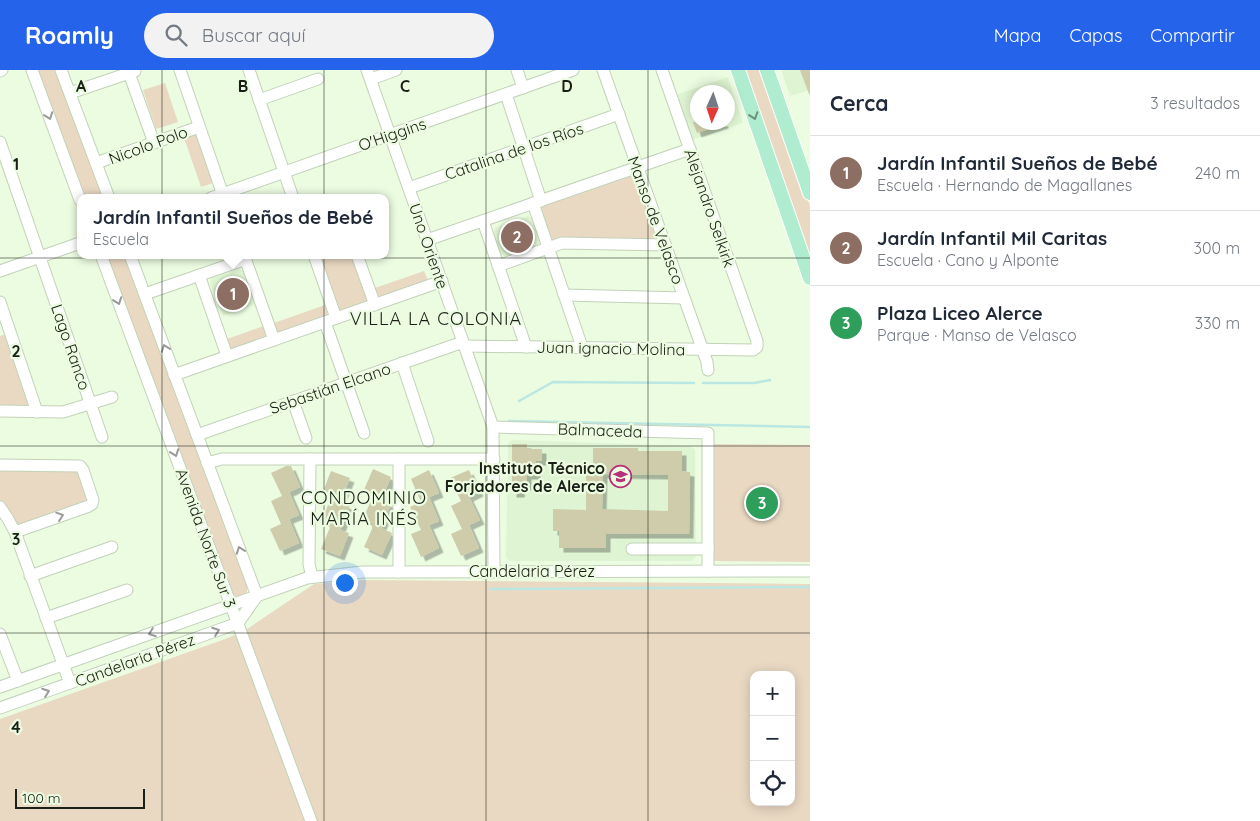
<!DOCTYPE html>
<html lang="es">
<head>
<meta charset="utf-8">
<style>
  :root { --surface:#fff; --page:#f2f2f3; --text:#1f2937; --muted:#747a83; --line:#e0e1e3; --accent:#2563eb }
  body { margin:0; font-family:Quicksand,sans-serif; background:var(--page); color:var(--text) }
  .controls { position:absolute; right:15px; bottom:15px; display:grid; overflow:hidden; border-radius:10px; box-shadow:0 2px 12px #0003 }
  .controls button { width:45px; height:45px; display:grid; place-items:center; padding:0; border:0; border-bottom:1px solid var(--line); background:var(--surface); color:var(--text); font:25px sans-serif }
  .compass { position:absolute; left:690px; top:15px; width:45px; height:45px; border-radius:50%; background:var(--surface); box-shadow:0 2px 12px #0003; rotate:183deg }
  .scale { position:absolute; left:15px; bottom:12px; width:130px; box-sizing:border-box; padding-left:5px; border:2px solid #1a2017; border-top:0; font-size:14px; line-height:18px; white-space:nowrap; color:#1a2017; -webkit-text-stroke:4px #ecfce1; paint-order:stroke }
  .you { position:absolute; left:344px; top:512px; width:18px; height:18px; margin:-12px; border:4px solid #fff; border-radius:50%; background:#1a73e8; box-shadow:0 0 0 8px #1a73e833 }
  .badge { display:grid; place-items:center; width:32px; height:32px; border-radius:50%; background:var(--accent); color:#fff; font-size:16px; font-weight:700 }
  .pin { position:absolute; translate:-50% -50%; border:2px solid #fff; box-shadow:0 1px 5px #0006 }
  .popup { position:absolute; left:77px; top:124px; width:312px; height:65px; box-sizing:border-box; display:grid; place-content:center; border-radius:10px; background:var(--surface); filter:drop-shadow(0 1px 4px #0005); font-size:16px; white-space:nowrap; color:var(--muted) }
  .popup b { font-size:19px; color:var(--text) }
  .popup::after { content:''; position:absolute; left:50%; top:100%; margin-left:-10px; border:10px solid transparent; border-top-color:var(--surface) }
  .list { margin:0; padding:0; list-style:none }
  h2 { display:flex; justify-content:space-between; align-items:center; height:65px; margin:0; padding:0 20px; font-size:21px }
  h2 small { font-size:16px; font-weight:400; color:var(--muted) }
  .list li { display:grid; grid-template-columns:32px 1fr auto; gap:15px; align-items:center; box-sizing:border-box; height:75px; padding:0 20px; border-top:1px solid var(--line) }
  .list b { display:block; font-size:19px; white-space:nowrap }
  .list p { margin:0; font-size:16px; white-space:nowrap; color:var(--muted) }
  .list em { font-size:16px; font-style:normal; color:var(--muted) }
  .icon { flex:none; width:28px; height:28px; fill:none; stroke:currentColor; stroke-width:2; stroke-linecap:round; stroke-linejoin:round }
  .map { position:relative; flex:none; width:810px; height:751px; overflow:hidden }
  header { display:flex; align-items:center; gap:30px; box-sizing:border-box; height:70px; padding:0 25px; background:var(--accent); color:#fff }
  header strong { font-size:24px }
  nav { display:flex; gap:28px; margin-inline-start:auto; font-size:18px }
  .search { width:350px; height:45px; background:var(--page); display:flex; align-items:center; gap:12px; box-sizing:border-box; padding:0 18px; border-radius:28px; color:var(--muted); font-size:19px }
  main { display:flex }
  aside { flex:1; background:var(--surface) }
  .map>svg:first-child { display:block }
  .built { fill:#dff4d2; fill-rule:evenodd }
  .green { fill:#e9d9c3; fill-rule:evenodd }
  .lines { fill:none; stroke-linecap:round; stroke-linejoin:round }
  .stream { stroke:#bbe7e3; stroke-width:2.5 }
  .building { fill:#ceccaa; fill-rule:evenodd; filter:url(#shadow) }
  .minor-casing { stroke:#c2d2b8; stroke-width:13 }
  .major-casing { stroke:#fff; stroke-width:16 }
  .minor { stroke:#fff; stroke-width:11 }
  .major { stroke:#b0eccf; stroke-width:14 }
  .oneway { stroke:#989b97 }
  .oneway2 { stroke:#6c907c }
  .grid { fill:none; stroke:#1a2017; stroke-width:1; stroke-opacity:0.55 }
  .labels { text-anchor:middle; stroke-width:4.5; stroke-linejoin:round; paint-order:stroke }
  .street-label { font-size:16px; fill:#1a2017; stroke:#ecfce1 }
  .poi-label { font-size:16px; font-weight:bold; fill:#1a2017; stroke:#ecfce1; text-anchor:end }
  .neighbourhood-label { font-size:18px; letter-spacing:1px; fill:#1a2017; stroke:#ecfce1 }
  .grid-label { font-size:16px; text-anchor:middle; font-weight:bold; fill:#1a2017; stroke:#ecfce1; stroke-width:4.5; stroke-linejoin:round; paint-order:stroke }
</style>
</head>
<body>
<header>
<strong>Roamly</strong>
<div class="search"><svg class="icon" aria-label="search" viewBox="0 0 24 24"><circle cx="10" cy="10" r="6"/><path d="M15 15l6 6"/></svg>Buscar aquí</div>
<nav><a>Mapa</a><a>Capas</a><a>Compartir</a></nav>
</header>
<main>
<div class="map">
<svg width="810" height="751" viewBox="0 0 810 751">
  <defs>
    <filter id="shadow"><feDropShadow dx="4.5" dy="4.5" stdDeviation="0" flood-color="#0004"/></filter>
  </defs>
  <rect width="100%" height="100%" fill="#ecfce1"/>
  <g class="built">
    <polygon points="781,0 810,0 810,20 790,26"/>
    <path d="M728 7 743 53 691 70 676 25ZM698 22H728V52H698Z"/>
    <polygon points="528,146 533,148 542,172 539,176 506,188 501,184 493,162 495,158"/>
    <polygon points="239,199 244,201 256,234 223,246 210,213 211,208"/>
    <polygon points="512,370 690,376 695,380 696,487 691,491 509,491 506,487 508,374"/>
  </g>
  <g class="green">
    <polygon points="36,0 56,0 103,128 84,128"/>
    <polygon points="744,0 762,0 810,136 810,193"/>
    <polygon points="165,13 178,52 156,59 143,20"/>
    <polygon points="197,62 216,112 201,117 183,65"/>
    <polygon points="634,102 657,170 551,175 537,137"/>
    <polygon points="105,185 125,185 248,517 246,524 238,527 233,525"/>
    <polygon points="318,185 355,185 371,230 339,243"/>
    <polygon points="424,201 429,213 378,229 372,219"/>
    <polygon points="325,235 328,247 278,265 271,254"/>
    <polygon points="267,255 269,267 232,282 224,270"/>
    <polygon points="3,265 6,266 30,338 0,339 0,266"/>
    <polygon points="714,374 810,375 810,492 713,491"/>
    <polygon points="0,398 78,399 88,431 17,455 0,431"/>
    <path d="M364 510 810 514V751H0V649L228 568 247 559 314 514ZM754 605H791V732H754Z"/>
  </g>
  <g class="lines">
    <g class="stream">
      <polyline points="703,313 754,313 770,310"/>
      <polyline points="519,331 553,312 694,313"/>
      <polyline points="509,351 810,357"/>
      <polyline points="491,519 810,517"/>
    </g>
  </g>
  <g class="building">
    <polygon points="800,0 810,0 810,24 809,24"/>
    <polygon points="693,52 724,52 724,54 697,63"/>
    <polygon points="512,374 527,374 527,379 542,379 542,391 536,391 536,405 527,405 527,416 521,416 520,423 512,423"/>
    <path d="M593 378H638V381H682V401L690 402 689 464H606V478H559V461H553V439L586 440V403H593ZM603 404 668 405V441L602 439Z"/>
    <polygon points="286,396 291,396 300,417 289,422 299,445 289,449 299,473 280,481 270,459 281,454 271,431 282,426 271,403"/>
    <polygon points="373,399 391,407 381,430 391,434 381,458 392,463 382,485 364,477 372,459 372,453 363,449 373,426 363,422"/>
    <polygon points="429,400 439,423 429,427 439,451 429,455 439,478 421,487 411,464 421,460 410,437 421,432 411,409"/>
    <polygon points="469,400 479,422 469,427 480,450 469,455 479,478 461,486 451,464 462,459 451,436 461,431 450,408"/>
    <polygon points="331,401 350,408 340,432 350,436 340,460 349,463 340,486 321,479 331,455 322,451 331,427 322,424"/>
  </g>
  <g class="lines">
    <defs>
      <g id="minor">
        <polyline points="32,0 80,130"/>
        <polyline points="61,0 109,128"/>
        <polyline points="180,0 224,128"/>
        <polyline points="249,0 293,128"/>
        <polyline points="367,0 493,357 494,502"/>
        <polyline points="517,0 523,18"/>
        <polyline points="603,0 707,292 708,300"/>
        <polyline points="0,1 2,0"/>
        <polyline points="129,3 154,73"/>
        <polyline points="371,9 396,0"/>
        <polyline points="70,23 135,1"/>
        <polyline points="506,24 541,131"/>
        <polyline points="259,30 318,9"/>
        <polyline points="0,72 102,367"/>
        <polyline points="96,93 199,57"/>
        <polyline points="409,118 619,44"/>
        <polyline points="211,128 573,0"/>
        <polyline points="533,133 582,277"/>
        <polyline points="483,151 526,277"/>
        <polyline points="427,170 690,79"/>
        <polyline points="101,185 311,751"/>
        <polyline points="244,185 274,270"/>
        <polyline points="314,185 336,248"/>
        <polyline points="357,185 375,235"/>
        <polyline points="498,196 562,173 665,175"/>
        <polyline points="0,201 80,173"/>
        <polyline points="199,205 227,286"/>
        <polyline points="145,224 246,189"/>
        <polyline points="564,225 684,228"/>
        <polyline points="0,232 37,342"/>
        <polyline points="325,252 364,363"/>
        <polyline points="464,276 753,280 757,277 757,271 662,0"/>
        <polyline points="402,293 428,371"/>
        <polyline points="174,305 442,211"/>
        <polyline points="293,331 306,368"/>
        <polyline points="0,341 63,342 112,327"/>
        <polyline points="493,357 708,363 708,501"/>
        <polyline points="197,365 463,272"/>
        <polyline points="310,389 309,494 312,507"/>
        <polyline points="207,393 222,389 494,389"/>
        <polyline points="0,395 80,396 83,400 93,430 92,434 89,436 15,462"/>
        <polyline points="0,437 8,449 15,462 70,613"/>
        <polyline points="632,479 708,479"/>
        <polyline points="399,502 399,389"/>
        <polyline points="30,506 112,477"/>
        <polyline points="46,548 127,520"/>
        <polyline points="0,564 18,611"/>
        <polyline points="0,617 307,508 363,502 810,501"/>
        <polyline points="0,638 238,553 257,526 130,185"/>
      </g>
      <g id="major">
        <polyline points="738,0 810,208"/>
        <polyline points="767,0 810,123"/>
      </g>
    </defs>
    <use href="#minor" class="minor-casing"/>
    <use href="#major" class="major-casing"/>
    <use href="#minor" class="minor"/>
    <use href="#major" class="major"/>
  </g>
  <defs><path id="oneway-chevron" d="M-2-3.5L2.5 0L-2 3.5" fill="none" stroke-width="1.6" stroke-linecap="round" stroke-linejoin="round" transform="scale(1.25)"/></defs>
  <g class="oneway">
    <use href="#oneway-chevron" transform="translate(49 46) rotate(70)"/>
    <use href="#oneway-chevron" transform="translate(118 231) rotate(70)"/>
    <use href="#oneway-chevron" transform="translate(165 278) rotate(-110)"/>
    <use href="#oneway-chevron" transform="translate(175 383) rotate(70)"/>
    <use href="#oneway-chevron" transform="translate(60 446) rotate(-19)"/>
    <use href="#oneway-chevron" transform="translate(240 480) rotate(-110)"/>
    <use href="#oneway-chevron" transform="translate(216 561) rotate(-20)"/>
    <use href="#oneway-chevron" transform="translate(152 563) rotate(160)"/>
    <use href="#oneway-chevron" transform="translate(46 622) rotate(-20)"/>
  </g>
  <use class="oneway2" href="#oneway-chevron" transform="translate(754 46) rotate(71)"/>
  <path class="grid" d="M162 0V751M324 0V751M486 0V751M648 0V751M0 188H810M0 376H810M0 563H810"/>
  <defs>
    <symbol id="school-ring" viewBox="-11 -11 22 22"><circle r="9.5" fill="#ecfce1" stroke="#b53279" stroke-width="1.5"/><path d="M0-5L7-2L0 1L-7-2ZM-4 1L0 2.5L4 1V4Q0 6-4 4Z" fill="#b53279"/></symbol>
  </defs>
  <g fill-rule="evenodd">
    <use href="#school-ring" x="608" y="394" width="25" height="25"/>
  </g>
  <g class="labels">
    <g class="street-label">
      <text transform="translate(392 64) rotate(-19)" y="6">O'Higgins</text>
      <text transform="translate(148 75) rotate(-20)" y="6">Nicolo Polo</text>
      <text transform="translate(514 81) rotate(-19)" y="6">Catalina de los Ríos</text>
      <text transform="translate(710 138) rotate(71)" y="6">Alejandro Selkirk</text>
      <text transform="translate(656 150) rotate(70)" y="6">Manso de Velasco</text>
      <text transform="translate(429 176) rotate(71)" y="6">Uno Oriente</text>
      <text transform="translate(71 277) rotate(71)" y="6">Lago Ranco</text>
      <text transform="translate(611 278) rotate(1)" y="6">Juan ignacio Molina</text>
      <text transform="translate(330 318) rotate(-19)" y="6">Sebastián Elcano</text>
      <text transform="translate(600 360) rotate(2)" y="6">Balmaceda</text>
      <text transform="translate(206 468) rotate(70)" y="6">Avenida Norte Sur 3</text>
      <text x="532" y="507">Candelaria Pérez</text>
      <text transform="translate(135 590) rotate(-20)" y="6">Candelaria Pérez</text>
    </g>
    <g class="poi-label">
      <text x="605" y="404">Instituto Técnico<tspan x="605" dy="18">Forjadores de Alerce</tspan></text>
    </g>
    <g class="neighbourhood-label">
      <text x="436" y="255">VILLA LA COLONIA</text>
      <text x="364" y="434">CONDOMINIO<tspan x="364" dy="21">MARÍA INÉS</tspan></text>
    </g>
  </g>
  <g class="grid-label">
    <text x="81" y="22">A</text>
    <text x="243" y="22">B</text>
    <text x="405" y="22">C</text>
    <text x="567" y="22">D</text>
    <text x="16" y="100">1</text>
    <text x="16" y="287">2</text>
    <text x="16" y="475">3</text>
    <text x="16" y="663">4</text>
  </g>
</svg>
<div class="controls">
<button>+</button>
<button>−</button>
<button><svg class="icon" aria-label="locate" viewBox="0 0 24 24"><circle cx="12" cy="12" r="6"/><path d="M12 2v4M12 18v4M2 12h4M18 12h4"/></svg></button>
</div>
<svg class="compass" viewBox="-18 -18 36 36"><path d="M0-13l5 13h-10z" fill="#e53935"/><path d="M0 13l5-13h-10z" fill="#747a83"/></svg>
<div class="scale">100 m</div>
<div class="you"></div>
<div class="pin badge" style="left:233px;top:224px;background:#8d6e63">1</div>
<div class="popup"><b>Jardín Infantil Sueños de Bebé</b>Escuela</div>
<div class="pin badge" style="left:517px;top:167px;background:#8d6e63">2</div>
<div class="pin badge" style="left:762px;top:433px;background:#2e9e5b">3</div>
</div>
<aside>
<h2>Cerca<small>3 resultados</small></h2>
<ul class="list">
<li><span class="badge" style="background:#8d6e63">1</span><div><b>Jardín Infantil Sueños de Bebé</b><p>Escuela · Hernando de Magallanes</p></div><em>240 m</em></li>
<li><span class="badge" style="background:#8d6e63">2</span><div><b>Jardín Infantil Mil Caritas</b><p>Escuela · Cano y Alponte</p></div><em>300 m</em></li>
<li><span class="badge" style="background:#2e9e5b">3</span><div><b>Plaza Liceo Alerce</b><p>Parque · Manso de Velasco</p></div><em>330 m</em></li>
</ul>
</aside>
</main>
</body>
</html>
